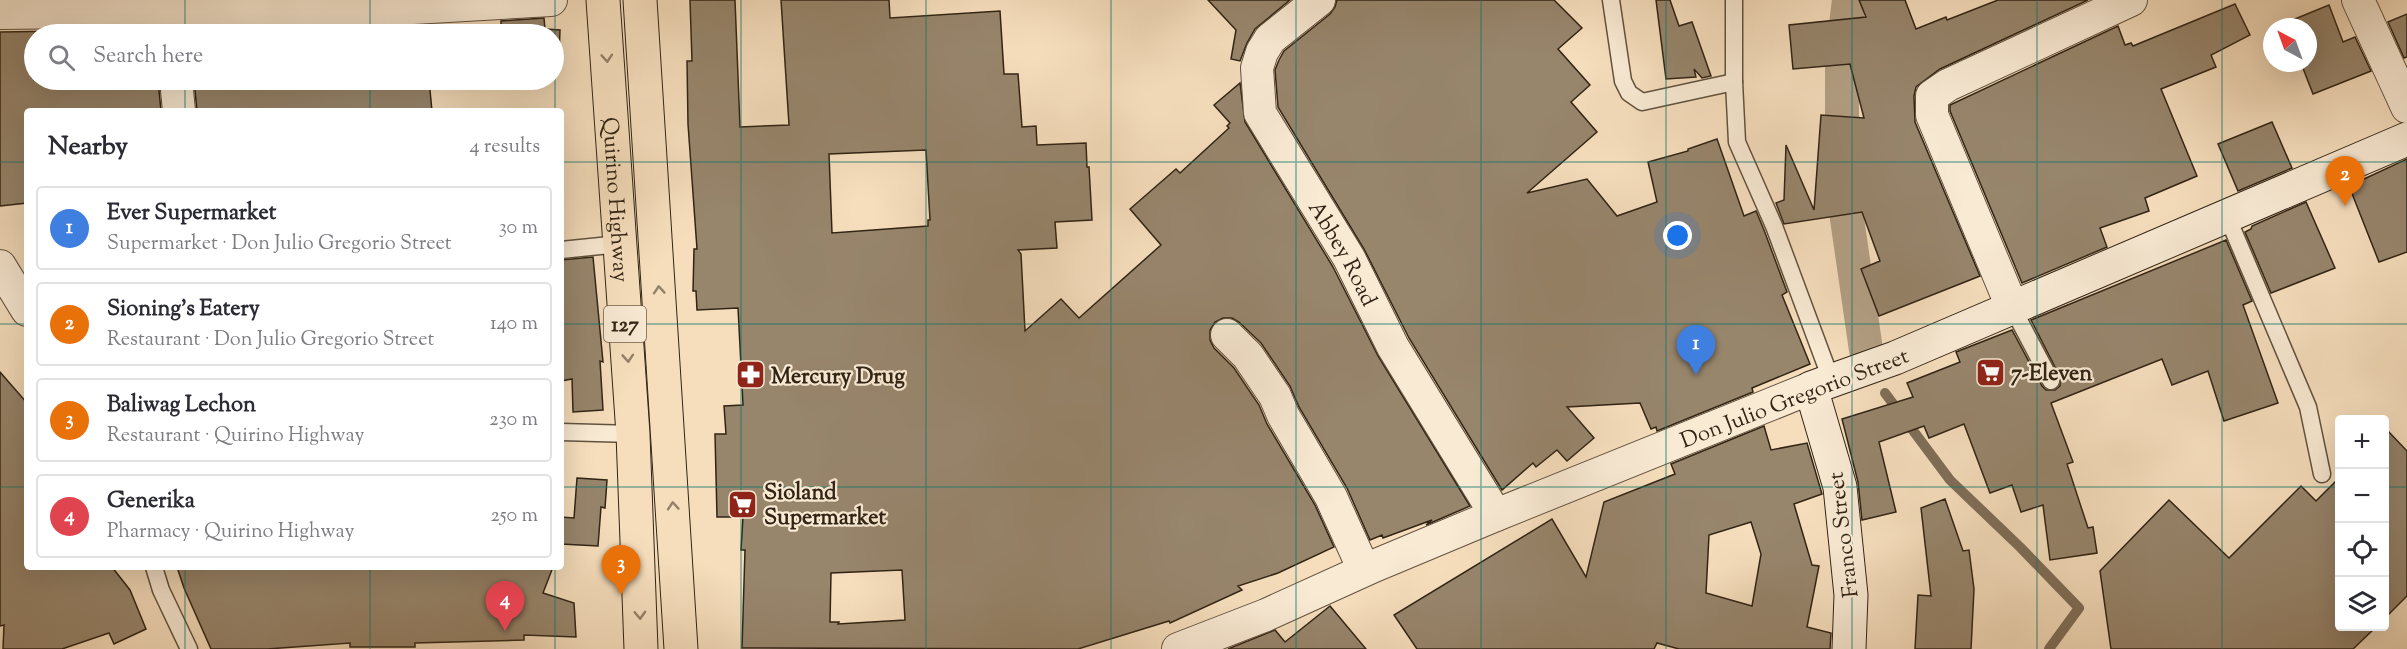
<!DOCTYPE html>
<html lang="en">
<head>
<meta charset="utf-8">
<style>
  :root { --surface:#fff; --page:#f7f7f7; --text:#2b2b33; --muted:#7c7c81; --line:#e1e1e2; --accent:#d93025 }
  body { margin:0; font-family:"Sorts Mill Goudy",serif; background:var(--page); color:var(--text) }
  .controls { position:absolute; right:18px; bottom:18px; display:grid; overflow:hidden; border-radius:6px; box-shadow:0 6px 24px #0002 }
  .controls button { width:54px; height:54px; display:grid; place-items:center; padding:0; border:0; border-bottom:2px solid var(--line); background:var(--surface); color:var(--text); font:30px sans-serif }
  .compass { position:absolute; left:2263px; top:18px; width:54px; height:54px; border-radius:50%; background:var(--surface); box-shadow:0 6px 24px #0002; rotate:319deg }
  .you { position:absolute; left:1678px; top:236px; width:21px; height:21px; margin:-15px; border:4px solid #fff; border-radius:50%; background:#1a73e8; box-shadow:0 0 0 9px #1a73e833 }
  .badge { display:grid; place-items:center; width:39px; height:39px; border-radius:50%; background:var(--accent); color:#fff; font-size:20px; font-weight:700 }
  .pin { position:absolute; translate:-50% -50px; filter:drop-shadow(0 2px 3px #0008) }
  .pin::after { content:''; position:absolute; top:32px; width:21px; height:18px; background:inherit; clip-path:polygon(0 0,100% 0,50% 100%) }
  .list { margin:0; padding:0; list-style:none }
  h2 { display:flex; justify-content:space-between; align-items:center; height:78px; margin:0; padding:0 24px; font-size:26px }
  h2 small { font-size:20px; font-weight:400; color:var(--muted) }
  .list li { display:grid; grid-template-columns:39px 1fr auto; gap:18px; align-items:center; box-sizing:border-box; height:84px; margin:0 12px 12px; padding:0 12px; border:2px solid var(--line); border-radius:6px }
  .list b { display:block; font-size:22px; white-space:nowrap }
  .list p { margin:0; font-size:20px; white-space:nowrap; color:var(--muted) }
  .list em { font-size:20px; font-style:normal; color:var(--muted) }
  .icon { flex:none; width:33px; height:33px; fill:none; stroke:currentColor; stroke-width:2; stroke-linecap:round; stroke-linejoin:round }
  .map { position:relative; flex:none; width:2407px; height:649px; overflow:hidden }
  .search { position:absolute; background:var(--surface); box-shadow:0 6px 24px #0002; left:24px; top:24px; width:540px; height:66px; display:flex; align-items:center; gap:15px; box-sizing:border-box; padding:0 21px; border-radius:33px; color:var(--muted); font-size:22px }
  .panel { position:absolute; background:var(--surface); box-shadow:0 6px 24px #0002; left:24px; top:108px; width:540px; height:462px; border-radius:6px }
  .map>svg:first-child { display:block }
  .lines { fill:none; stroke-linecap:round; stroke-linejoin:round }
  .stream { stroke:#7f6e58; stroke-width:10 }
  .canal { stroke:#b39f84; stroke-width:34 }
  .building { fill:#97856c; stroke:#312415; stroke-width:1.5; fill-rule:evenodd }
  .lane-casing { stroke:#62523f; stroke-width:19 }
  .street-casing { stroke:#62523f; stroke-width:34 }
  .secondary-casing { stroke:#312415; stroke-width:35 }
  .primary-casing { stroke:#312415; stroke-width:35 }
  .lane { stroke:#f9ead4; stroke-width:16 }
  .street { stroke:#f9ead4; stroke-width:32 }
  .secondary { stroke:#f9ead4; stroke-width:33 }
  .primary { stroke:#f6debd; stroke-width:33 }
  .oneway { stroke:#948169 }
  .grid { fill:none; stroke:#0f766e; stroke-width:1.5; stroke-opacity:0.55 }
  .labels { text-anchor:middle; stroke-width:4.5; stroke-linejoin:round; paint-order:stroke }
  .shield { fill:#f9ead4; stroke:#6d5f4e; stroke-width:1.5 }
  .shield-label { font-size:21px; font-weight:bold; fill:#312415 }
  .street-label { font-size:22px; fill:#312415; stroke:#f9ead4 }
  .poi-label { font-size:22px; font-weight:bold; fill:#312415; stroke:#f9ead4; text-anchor:start }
</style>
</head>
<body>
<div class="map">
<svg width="2407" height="649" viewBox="0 0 2407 649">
  <rect width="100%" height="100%" fill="#f6debd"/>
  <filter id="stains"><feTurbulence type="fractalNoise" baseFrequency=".00333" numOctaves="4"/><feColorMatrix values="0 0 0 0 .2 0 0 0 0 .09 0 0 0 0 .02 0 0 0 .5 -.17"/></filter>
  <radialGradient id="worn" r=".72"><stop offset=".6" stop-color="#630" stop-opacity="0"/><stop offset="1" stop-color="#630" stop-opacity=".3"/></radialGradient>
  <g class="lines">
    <polyline class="stream" points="1885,393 1950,480 2020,547 2079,608 2049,649"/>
    <polyline class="canal" points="1849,0 1842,58 1842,184 1866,350"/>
  </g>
  <g class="building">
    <path d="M690 0H735L740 127 789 125 781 0H889L890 18 1000 11 1004 74H1018L1022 127 1036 126 1037 145 1086 143 1087 167H1089L1092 220 1055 222 1057 248 1018 250 1021 254 1025 331 1061 299 1079 318 1161 245 1130 209 1176 169 1180 173 1229 128 1227 126 1230 123 1214 105 1240 83 1245 122 1333 267 1378 356 1470 506 1426 525 1432 520 1383 538 1382 535 1370 540 1347 488 1299 407 1290 386 1261 343 1239 322 1232 318H1223L1215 322 1210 330V340L1214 348 1234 368 1259 405 1267 424 1315 505 1334 547 1278 573 1238 586 1242 590 1170 623 1169 621 1078 649 742 648 745 550H741L743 517H717L715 434H726L724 406 743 405 738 308 697 310 696 291H693L694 249H697L688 124 687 61H692ZM926 150 930 220H928V226L832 233 829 154ZM902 570 905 620 838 624 839 622H830L831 573Z"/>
    <polygon points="1208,0 1290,0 1255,29 1247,43 1240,61 1231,59 1236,30"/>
    <polygon points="1337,0 1554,0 1582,28 1558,49 1590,85 1571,102 1597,132 1527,193 1587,179 1617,216 1657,202 1648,162 1688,151 1688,149 1717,139 1744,216 1756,211 1764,230 1787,292 1782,295 1810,364 1752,388 1753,392 1657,431 1656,427 1651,429 1640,403 1567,407 1594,438 1567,461 1557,450 1536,467 1533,463 1502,490 1409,338 1364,249 1278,107 1275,70 1279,60 1284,51 1330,14 1335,7"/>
    <polygon points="1656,0 1670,0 1679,26 1692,22 1711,76 1702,78 1694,69 1696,77 1666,79"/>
    <polygon points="1859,0 1905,0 1916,29 1946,17 1947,20 1998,0 2088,0 1940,69 1916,87 1914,96 1915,122 1980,276 1879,316 1861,269 1880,261 1862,212 1784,224 1776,203 1784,200 1786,145 1814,210 1821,115 1864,118 1850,64 1793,69 1789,25 1866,17"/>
    <polygon points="2235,4 2250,35 2211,55 2216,67 2161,89 2197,176 2145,198 2149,211 2100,228 2107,247 2022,283 1950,111 1950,105 2118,26 2125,45 2131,43 2133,46"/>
    <polygon points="2329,5 2343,42 2355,37 2371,71 2313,94 2301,63 2308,63 2308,27 2286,27 2285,23"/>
    <polygon points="2407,14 2407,57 2404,58 2388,22"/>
    <polygon points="544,18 545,29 560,30 559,57 554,57 554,34 501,34 501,21"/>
    <polygon points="416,26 416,34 34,34 34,80 158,80 161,111 27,111 27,203 0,206 0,32"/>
    <polygon points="194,80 429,80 432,111 197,111"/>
    <polygon points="2272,122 2292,168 2238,191 2218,144"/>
    <polygon points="2407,159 2407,252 2379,262 2349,186"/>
    <polygon points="2306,202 2335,268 2271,293 2245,232 2251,229 2252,226"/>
    <polygon points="2226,240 2252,301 2243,305 2278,403 2224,421 2208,371 2172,385 2162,359 2051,403 2073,462 2067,464 2088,528 2093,527 2097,553 2050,560 2043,505 2021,512 2012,485 1990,493 1964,424 1929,438 1924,426 1879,442 1896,512 1862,520 1858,482 1842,419 1913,397 1907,383 1960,362 1956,352 2012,330 2042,386 2046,390 2055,390 2060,386 2060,377 2031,320"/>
    <polygon points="593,257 603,362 600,361 603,410 573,412 572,379 561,381 561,260"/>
    <polygon points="0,372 27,403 27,567 112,567 130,590 146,629 114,644 109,633 62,649 3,649 4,625 0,626"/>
    <path d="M1764 426 1771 450 1807 443 1822 494 1794 504 1812 565 1819 566 1807 627 1831 633 1830 649H1679L1657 643 1654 649H1417L1394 615 1552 519 1586 577 1604 502 1675 474 1671 464ZM1751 522 1761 554 1752 606 1706 593 1709 535Z"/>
    <polygon points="2387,430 2407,451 2407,596 2385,618 2385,432"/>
    <polygon points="2340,477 2340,627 2376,627 2353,649 2111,649 2100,571 2169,500 2229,558 2301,486 2316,501"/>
    <polygon points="577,478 607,480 605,508 601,507 598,546 561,544 561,517 574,518"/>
    <polygon points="1945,499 1963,551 1969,550 1974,589 1971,649 1915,649 1918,595 1931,596 1921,508"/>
    <polygon points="177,567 553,567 543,593 574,603 576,637 524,635 524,640 415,643 415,647 350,647 350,643 267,649 211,649 184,588"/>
    <polygon points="1330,606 1366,649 1228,649 1275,630 1285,642"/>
  </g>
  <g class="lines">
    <defs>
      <g id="lane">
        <polyline points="1611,0 1623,81 1629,93 1642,102 1734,82 1737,142 1774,226 1832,382"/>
        <polyline points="1734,82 1734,0"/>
        <polyline points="2227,216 2308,407 2322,474"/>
        <polyline points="561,250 620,244"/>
        <polyline points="2012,307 2051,381"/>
        <polyline points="561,432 633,434"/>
        <polyline points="154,567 161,590 189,649"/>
      </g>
      <g id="street">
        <path id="s1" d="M1319 0 1270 39 1262 52 1257 68 1260 113 1349 258 1393 347 1496 515"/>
        <polyline points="2358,0 2407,107"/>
        <polyline points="0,13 413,8 551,0"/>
        <polyline points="176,80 179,111"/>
        <polyline points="0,266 27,310"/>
        <polyline points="2012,307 1932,115 1932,96 1948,85 2131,0"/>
        <polyline points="1227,335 1248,356 1275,396 1283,415 1331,497 1364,570"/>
        <polyline points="1178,649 1266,615 1374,566 1496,515 1811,388"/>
      </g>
      <polyline id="secondary" points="1849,649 1851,595 1840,487 1811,388 1895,358 2407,139"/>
      <g id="primary">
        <path id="s2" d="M603 0 633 434 641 649"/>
        <polyline points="640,0 681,649"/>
      </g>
    </defs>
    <use href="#lane" class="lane-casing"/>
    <use href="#street" class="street-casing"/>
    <use href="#secondary" class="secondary-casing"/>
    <use href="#primary" class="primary-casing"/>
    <use href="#lane" class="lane"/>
    <use href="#street" class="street"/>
    <use href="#secondary" class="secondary"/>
    <use href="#primary" class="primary"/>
  </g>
  <defs><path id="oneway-chevron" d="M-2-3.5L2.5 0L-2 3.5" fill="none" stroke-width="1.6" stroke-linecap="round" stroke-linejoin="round" transform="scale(1.5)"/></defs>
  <g class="oneway">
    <use href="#oneway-chevron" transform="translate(607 58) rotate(86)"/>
    <use href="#oneway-chevron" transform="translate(659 290) rotate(-94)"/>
    <use href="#oneway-chevron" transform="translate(628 358) rotate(86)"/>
    <use href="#oneway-chevron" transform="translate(673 506) rotate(-94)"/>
    <use href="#oneway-chevron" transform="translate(640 615) rotate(88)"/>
  </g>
  <path class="grid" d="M185 0V34M370 0V34M555 0V111M741 0V649M926 0V649M1111 0V649M1296 0V649M1481 0V649M1666 0V649M1852 0V649M2037 0V649M2222 0V649M185 80V111M370 80V111M0 162H27M561 162H2407M0 324H27M561 324H2407M0 487H27M561 487H2340M2384 487H2407M185 567V649M370 567V649M555 567V649"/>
  <defs>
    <symbol id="supermarket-square" viewBox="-11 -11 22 22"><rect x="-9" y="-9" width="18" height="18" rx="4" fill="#8f2418" stroke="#f9ead4"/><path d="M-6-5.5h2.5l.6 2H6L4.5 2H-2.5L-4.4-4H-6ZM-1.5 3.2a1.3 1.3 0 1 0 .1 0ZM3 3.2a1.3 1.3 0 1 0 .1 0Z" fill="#fff"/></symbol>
    <symbol id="pharmacy-square" viewBox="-11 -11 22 22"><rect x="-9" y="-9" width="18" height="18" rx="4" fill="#8f2418" stroke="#f9ead4"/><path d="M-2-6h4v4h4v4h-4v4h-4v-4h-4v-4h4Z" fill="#fff"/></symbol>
  </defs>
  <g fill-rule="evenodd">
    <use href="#supermarket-square" x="1974" y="356" width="33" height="33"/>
    <use href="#pharmacy-square" x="734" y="358" width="33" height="33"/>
    <use href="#supermarket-square" x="726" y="488" width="33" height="33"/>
  </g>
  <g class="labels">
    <rect class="shield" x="604" y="306" width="42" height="36" rx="4.5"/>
    <g class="shield-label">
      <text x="625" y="331">127</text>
    </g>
    <g class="street-label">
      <text dy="8" stroke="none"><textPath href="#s2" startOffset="200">Quirino Highway</textPath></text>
      <text dy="8" stroke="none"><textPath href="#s1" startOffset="303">Abbey Road</textPath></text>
      <text transform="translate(1794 397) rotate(-21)" y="8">Don Julio Gregorio Street</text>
      <text transform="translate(1842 535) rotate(-97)" y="8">Franco Street</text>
    </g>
    <g class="poi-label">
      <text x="2011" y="380">7-Eleven</text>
      <text x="771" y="383">Mercury Drug</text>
      <text x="764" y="499">Sioland<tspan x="764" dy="25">Supermarket</tspan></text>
    </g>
  </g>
  <rect width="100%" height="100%" filter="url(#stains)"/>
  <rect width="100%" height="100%" fill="url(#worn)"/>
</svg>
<div class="controls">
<button>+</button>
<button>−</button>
<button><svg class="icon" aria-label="locate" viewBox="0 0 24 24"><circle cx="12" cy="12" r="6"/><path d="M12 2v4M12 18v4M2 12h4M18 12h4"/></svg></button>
<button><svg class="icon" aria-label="layers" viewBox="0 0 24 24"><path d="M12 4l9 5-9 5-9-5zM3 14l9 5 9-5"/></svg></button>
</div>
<svg class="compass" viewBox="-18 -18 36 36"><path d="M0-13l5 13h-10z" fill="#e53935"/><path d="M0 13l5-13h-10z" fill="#7c7c81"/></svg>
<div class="you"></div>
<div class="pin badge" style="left:1696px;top:375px;background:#3f7fe0">1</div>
<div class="pin badge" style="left:2345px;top:206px;background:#e8710a">2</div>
<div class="pin badge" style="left:621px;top:595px;background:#e8710a">3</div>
<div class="pin badge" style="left:505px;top:631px;background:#e0444e">4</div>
<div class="search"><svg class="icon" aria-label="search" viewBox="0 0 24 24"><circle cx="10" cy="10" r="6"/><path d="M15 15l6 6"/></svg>Search here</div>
<section class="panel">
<h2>Nearby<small>4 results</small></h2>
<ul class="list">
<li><span class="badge" style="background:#3f7fe0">1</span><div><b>Ever Supermarket</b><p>Supermarket · Don Julio Gregorio Street</p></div><em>30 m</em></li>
<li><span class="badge" style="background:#e8710a">2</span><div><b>Sioning's Eatery</b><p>Restaurant · Don Julio Gregorio Street</p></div><em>140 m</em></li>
<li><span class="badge" style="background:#e8710a">3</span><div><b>Baliwag Lechon</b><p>Restaurant · Quirino Highway</p></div><em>230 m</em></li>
<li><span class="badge" style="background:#e0444e">4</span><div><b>Generika</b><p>Pharmacy · Quirino Highway</p></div><em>250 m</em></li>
</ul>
</section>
</div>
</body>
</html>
